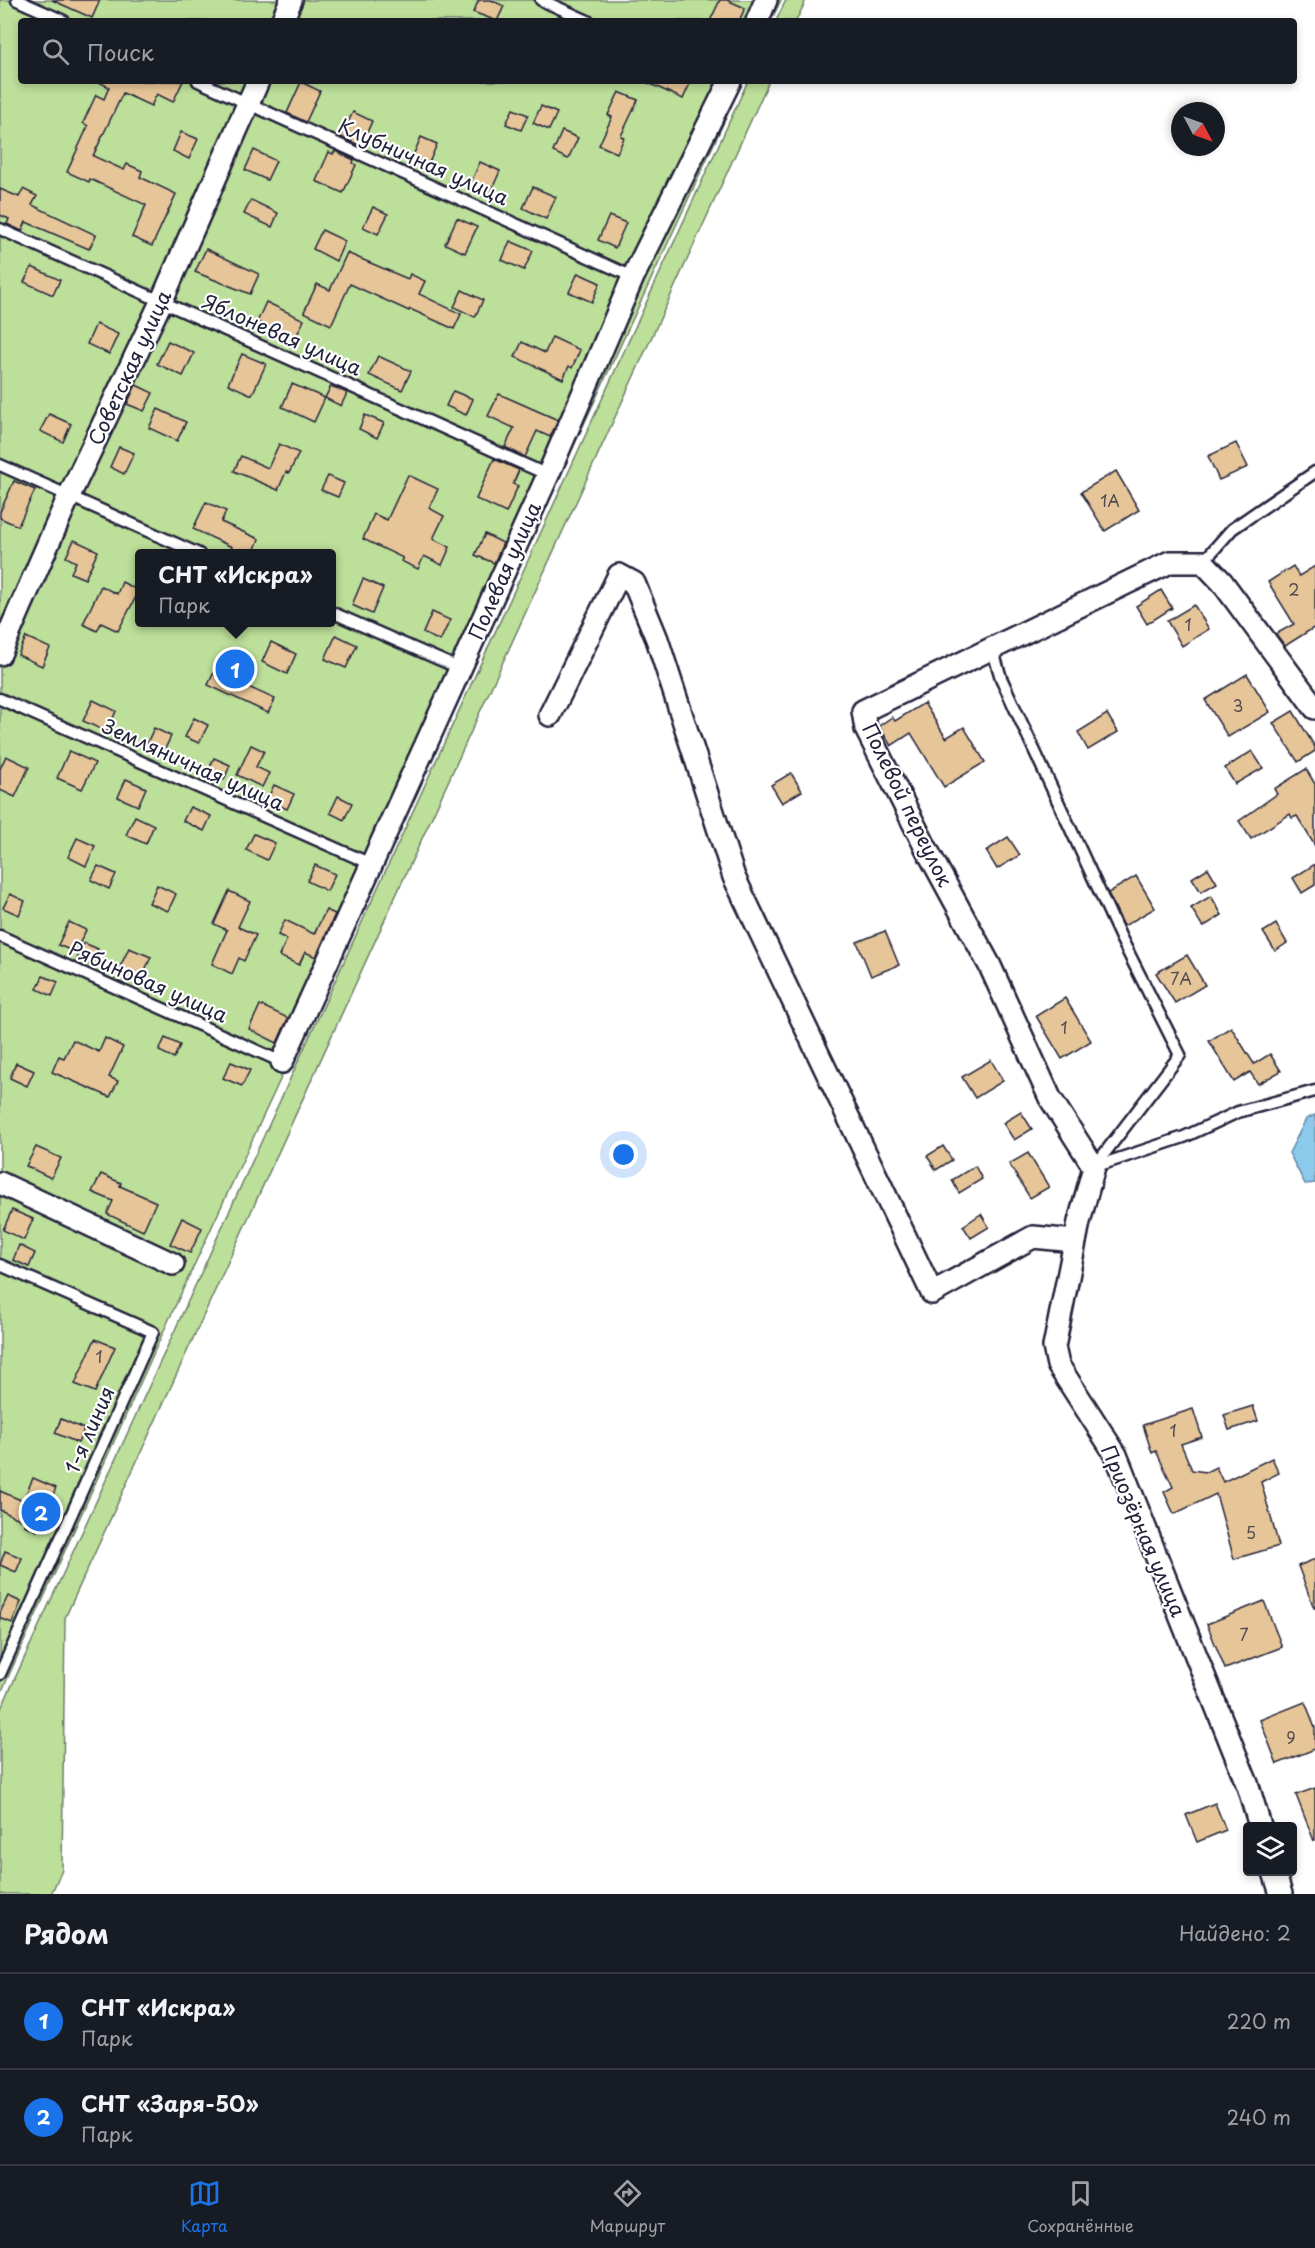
<!DOCTYPE html>
<html lang="ru">
<head>
<meta charset="utf-8">
<style>
  :root { --surface:#171b24; --page:#20242c; --text:#f1f3f6; --muted:#9ea1a6; --line:#363941; --accent:#1a73e8 }
  body { margin:0; font-family:"Playpen Sans",sans-serif; background:var(--page); color:var(--text) }
  .controls { position:absolute; right:18px; bottom:18px; display:grid; overflow:hidden; border-radius:6px; box-shadow:0 3px 9px #0003 }
  .controls button { width:54px; height:54px; display:grid; place-items:center; padding:0; border:0; border-bottom:2px solid var(--line); background:var(--surface); color:var(--text); font:30px sans-serif }
  .compass { position:absolute; left:1171px; top:102px; width:54px; height:54px; border-radius:50%; background:var(--surface); box-shadow:0 3px 9px #0003; rotate:131deg }
  .you { position:absolute; left:624px; top:1155px; width:21px; height:21px; margin:-15px; border:4px solid #fff; border-radius:50%; background:#1a73e8; box-shadow:0 0 0 9px #1a73e833 }
  .badge { display:grid; place-items:center; width:39px; height:39px; border-radius:50%; background:var(--accent); color:#fff; font-size:20px; font-weight:700 }
  .pin { position:absolute; translate:-50% -50%; border:3px solid #fff; box-shadow:0 2px 6px #0006 }
  .popup { position:absolute; left:135px; top:549px; width:201px; height:78px; box-sizing:border-box; display:grid; place-content:center; border-radius:6px; background:var(--surface); filter:drop-shadow(0 2px 4px #0005); font-size:20px; white-space:nowrap; color:var(--muted) }
  .popup b { font-size:22px; color:var(--text) }
  .popup::after { content:''; position:absolute; left:50%; top:100%; margin-left:-12px; border:12px solid transparent; border-top-color:var(--surface) }
  .list { margin:0; padding:0; list-style:none }
  h2 { display:flex; justify-content:space-between; align-items:center; height:78px; margin:0; padding:0 24px; font-size:26px }
  h2 small { font-size:20px; font-weight:400; color:var(--muted) }
  .list li { display:grid; grid-template-columns:39px 1fr auto; gap:18px; align-items:center; box-sizing:border-box; height:96px; padding:0 24px; border-top:2px solid var(--line) }
  .list b { display:block; font-size:22px; white-space:nowrap }
  .list p { margin:0; font-size:20px; white-space:nowrap; color:var(--muted) }
  .list em { font-size:20px; font-style:normal; color:var(--muted) }
  .icon { flex:none; width:33px; height:33px; fill:none; stroke:currentColor; stroke-width:2; stroke-linecap:round; stroke-linejoin:round }
  .map { position:relative; flex:none; width:1315px; height:1894px; overflow:hidden }
  .search { position:absolute; background:var(--surface); box-shadow:0 3px 9px #0003; left:18px; right:18px; top:18px; height:66px; display:flex; align-items:center; gap:15px; box-sizing:border-box; padding:0 21px; border-radius:6px; color:var(--muted); font-size:22px }
  .sheet { height:270px; background:var(--surface) }
  nav { display:flex; justify-content:space-around; align-items:center; box-sizing:border-box; height:84px; border-top:2px solid var(--line); background:var(--surface); font-size:16px; color:var(--muted) }
  nav a { display:grid; justify-items:center; gap:3px }
  nav .on { color:var(--accent) }
  .map>svg:first-child { display:block }
  .green { fill:#bcdf99; stroke:#6f806a; stroke-width:1.5; fill-rule:evenodd }
  .water { fill:#8ccaec; stroke:#6287a5; stroke-width:1.5 }
  .building { fill:#e6c598; stroke:#22223b; stroke-width:1.5 }
  .lines { fill:none; stroke-linecap:round; stroke-linejoin:round }
  .lane-casing { stroke:#22223b; stroke-width:15 }
  .street-casing { stroke:#22223b; stroke-width:26 }
  .lane { stroke:#fff; stroke-width:10 }
  .street { stroke:#fff; stroke-width:21 }
  .labels { text-anchor:middle; stroke-width:4.5; stroke-linejoin:round; paint-order:stroke }
  .number-label { font-size:16px; fill:#534b52 }
  .street-label { font-size:20px; fill:#22223b; stroke:#fff }
</style>
</head>
<body>
<div class="map">
<svg width="1315" height="1894" viewBox="0 0 1315 1894">
  <rect width="100%" height="100%" fill="#fff"/>
  <filter id="ink" filterUnits="userSpaceOnUse"><feTurbulence type="fractalNoise" baseFrequency=".0167" numOctaves="2"/><feDisplacementMap in="SourceGraphic" scale="12" xChannelSelector="R" yChannelSelector="G"/><feConvolveMatrix kernelMatrix="1 2 1 2 8 2 1 2 1" color-interpolation-filters="sRGB"/></filter>
  <g filter="url(#ink)">
    <g class="green">
      <path d="M0 0H781L771 21H21V81H743L165 1328 0 1695ZM139 554H331V622H139Z"/>
      <polygon points="786,0 806,0 796,21 776,21"/>
      <polygon points="748,81 769,81 65,1618 62,1870 51,1894 0,1894 0,1711"/>
    </g>
    <polygon class="water" points="1315,1115 1315,1183 1305,1184 1289,1153 1306,1119"/>
    <g class="building">
      <polygon points="52,0 100,0 92,18"/>
      <polygon points="479,0 491,0 504,6 497,21 473,12"/>
      <polygon points="720,0 727,0 745,8 739,21 710,21"/>
      <polygon points="97,81 183,81 173,102 157,94 151,106 123,93 93,156 124,170 127,164 142,171 140,177 176,194 152,246 132,237 146,205 90,179 89,182 67,172 88,126 83,123 96,95 104,99 109,87"/>
      <polygon points="644,81 691,81 683,99"/>
      <polygon points="301,82 320,91 306,122 287,113"/>
      <polygon points="619,92 638,100 621,136 624,138 617,153 599,145 612,117 608,115"/>
      <polygon points="541,106 557,113 549,130 533,123"/>
      <polygon points="513,109 528,115 521,130 506,124"/>
      <polygon points="353,112 372,121 361,146 341,137"/>
      <polygon points="562,131 578,138 568,159 553,152"/>
      <polygon points="181,132 198,139 189,159 173,151"/>
      <polygon points="421,137 437,144 428,165 412,158"/>
      <polygon points="254,150 276,161 267,180 245,170"/>
      <polygon points="335,151 354,160 353,163 356,165 343,193 316,181 329,152 333,154"/>
      <polygon points="480,162 500,171 488,198 468,189"/>
      <polygon points="533,187 556,197 546,219 523,208"/>
      <polygon points="0,189 19,197 23,189 37,196 32,205 96,235 89,249 26,222 22,231 7,224 9,219 0,215"/>
      <polygon points="251,200 278,213 272,227 244,214"/>
      <polygon points="373,207 388,214 378,234 363,227"/>
      <polygon points="609,216 626,223 615,248 598,240"/>
      <polygon points="457,218 477,227 465,253 445,244"/>
      <polygon points="322,230 345,241 336,261 313,249"/>
      <polygon points="510,241 533,251 524,270 502,260"/>
      <polygon points="206,249 259,274 250,294 195,272"/>
      <polygon points="347,253 408,279 410,274 425,281 419,294 461,314 454,329 410,309 409,311 350,284 331,325 304,312 317,284 330,290"/>
      <polygon points="32,267 60,280 53,295 24,282"/>
      <polygon points="578,273 600,283 592,302 569,292"/>
      <polygon points="462,290 483,300 475,317 454,307"/>
      <polygon points="266,302 304,320 295,339 257,322"/>
      <polygon points="96,324 118,334 109,354 87,344"/>
      <polygon points="552,337 580,350 572,368 569,366 563,379 515,357 522,342 545,353"/>
      <polygon points="168,341 194,353 183,376 157,364"/>
      <polygon points="242,354 266,364 252,395 228,384"/>
      <polygon points="378,356 411,371 402,390 369,375"/>
      <polygon points="292,384 325,398 314,422 282,407"/>
      <polygon points="136,385 153,393 144,411 127,404"/>
      <polygon points="331,386 347,393 341,406 325,398"/>
      <polygon points="453,391 473,399 466,415 446,406"/>
      <polygon points="499,394 558,420 550,437 537,431 525,457 505,447 514,428 488,416"/>
      <polygon points="158,409 186,422 177,441 149,428"/>
      <polygon points="49,414 71,424 63,442 40,431"/>
      <polygon points="365,415 384,423 377,438 359,429"/>
      <polygon points="1236,443 1248,467 1219,480 1208,456"/>
      <polygon points="279,444 299,453 289,473 286,472 278,490 234,471 241,456 268,468"/>
      <polygon points="119,447 134,453 124,474 110,467"/>
      <polygon points="494,459 519,470 513,484 518,486 506,513 476,499"/>
      <polygon points="1116,471 1139,510 1105,531 1081,492"/>
      <polygon points="408,475 438,489 429,508 444,516 433,539 450,547 442,565 424,556 418,569 401,561 403,558 363,539 374,514 387,520"/>
      <polygon points="328,476 344,483 338,497 321,490"/>
      <polygon points="14,481 35,490 18,526 0,518 0,512"/>
      <polygon points="206,502 226,511 221,522 259,539 253,554 229,554 232,547 193,529"/>
      <polygon points="485,534 503,543 494,563 475,555"/>
      <polygon points="74,540 98,551 85,579 71,573 76,562 66,557"/>
      <polygon points="1293,566 1299,576 1315,566 1315,627 1285,646 1276,634 1294,624 1268,582"/>
      <polygon points="363,579 383,588 372,614 352,605"/>
      <polygon points="122,582 139,591 118,631 101,623 97,631 83,624 101,586 117,594"/>
      <polygon points="1161,590 1172,608 1147,624 1136,606"/>
      <polygon points="1194,605 1209,629 1182,646 1167,621"/>
      <polygon points="432,612 450,620 440,641 423,633"/>
      <polygon points="336,635 357,645 346,668 325,659"/>
      <polygon points="26,637 50,648 42,666 18,655"/>
      <polygon points="271,642 296,654 287,674 262,662"/>
      <polygon points="217,666 231,673 228,678 275,699 268,713 208,685"/>
      <polygon points="1247,674 1270,712 1228,737 1205,700"/>
      <polygon points="93,700 116,711 107,732 83,721"/>
      <polygon points="924,703 946,738 964,727 985,762 944,787 911,733 891,746 879,726 892,717 895,721"/>
      <polygon points="1293,711 1315,747 1315,751 1298,762 1273,723"/>
      <polygon points="1107,714 1118,732 1088,750 1078,732"/>
      <polygon points="194,718 208,725 199,743 185,737"/>
      <polygon points="154,728 171,736 164,751 147,743"/>
      <polygon points="251,745 264,751 256,767 269,773 262,787 237,775"/>
      <polygon points="69,751 95,763 82,789 57,778"/>
      <polygon points="1252,751 1263,768 1235,784 1225,768"/>
      <polygon points="6,756 29,767 15,797 0,790 0,769"/>
      <polygon points="214,758 230,765 224,780 208,772"/>
      <polygon points="1306,769 1315,784 1315,846 1297,816 1292,818 1290,814 1251,839 1239,821 1277,794 1274,789"/>
      <polygon points="791,773 802,791 782,803 771,785"/>
      <polygon points="126,779 146,788 138,806 118,797"/>
      <polygon points="274,785 294,794 287,809 267,800"/>
      <polygon points="338,796 352,803 344,820 330,813"/>
      <polygon points="190,807 211,816 204,831 183,821"/>
      <polygon points="135,816 154,825 146,844 126,835"/>
      <polygon points="254,834 275,843 267,860 246,850"/>
      <polygon points="1008,837 1020,855 997,869 986,851"/>
      <polygon points="77,838 95,846 86,866 68,857"/>
      <polygon points="1315,864 1315,885 1302,893 1293,878"/>
      <polygon points="315,865 335,874 327,891 307,881"/>
      <polygon points="98,866 116,874 109,889 91,880"/>
      <polygon points="1208,868 1217,883 1201,892 1192,878"/>
      <polygon points="1136,876 1155,908 1124,926 1108,893"/>
      <polygon points="157,885 176,894 168,911 149,903"/>
      <polygon points="229,891 250,901 238,927 256,935 244,961 239,958 232,974 212,964 227,930 214,924"/>
      <polygon points="10,894 25,901 19,915 3,908"/>
      <polygon points="1211,896 1222,915 1203,927 1191,908"/>
      <polygon points="326,910 335,914 316,957 305,952 299,965 279,956 287,939 278,935 285,920 314,934"/>
      <polygon points="69,922 86,930 75,952 58,945"/>
      <polygon points="1276,924 1287,943 1275,951 1263,932"/>
      <polygon points="885,931 899,965 871,976 857,942"/>
      <polygon points="84,943 98,949 90,965 77,959"/>
      <polygon points="129,948 151,957 141,979 119,969"/>
      <polygon points="1187,955 1205,985 1175,1003 1156,973"/>
      <polygon points="43,976 58,982 52,996 37,989"/>
      <polygon points="1065,998 1091,1041 1062,1059 1036,1016"/>
      <polygon points="260,1005 288,1018 277,1043 249,1029"/>
      <polygon points="1231,1027 1254,1064 1270,1054 1281,1071 1258,1084 1250,1072 1234,1082 1209,1041"/>
      <polygon points="105,1038 123,1047 109,1077 118,1081 110,1097 52,1072 59,1056 64,1058 73,1040 99,1052"/>
      <polygon points="165,1038 180,1045 174,1058 159,1051"/>
      <polygon points="991,1060 1003,1081 975,1098 962,1077"/>
      <polygon points="231,1062 250,1070 242,1086 223,1078"/>
      <polygon points="16,1063 34,1071 27,1086 10,1078"/>
      <polygon points="1021,1112 1032,1129 1014,1140 1003,1123"/>
      <polygon points="943,1146 952,1160 936,1170 927,1156"/>
      <polygon points="36,1147 61,1158 51,1178 26,1166"/>
      <polygon points="1028,1153 1049,1187 1030,1198 1009,1164"/>
      <polygon points="975,1166 982,1179 959,1193 952,1180"/>
      <polygon points="101,1174 121,1183 120,1186 156,1202 143,1231 107,1214 113,1201 92,1192"/>
      <polygon points="12,1210 33,1219 24,1240 3,1230"/>
      <polygon points="981,1214 989,1227 971,1238 963,1226"/>
      <polygon points="182,1218 202,1228 190,1253 170,1244"/>
      <polygon points="19,1245 35,1253 29,1267 13,1260"/>
      <polygon points="95,1339 115,1347 95,1392 75,1384"/>
      <polygon points="1253,1406 1258,1421 1229,1430 1224,1415"/>
      <polygon points="1193,1409 1202,1437 1181,1444 1192,1470 1206,1472 1216,1467 1223,1482 1272,1458 1279,1473 1261,1482 1279,1546 1234,1559 1216,1494 1174,1514 1164,1492 1173,1487 1156,1451 1152,1453 1143,1425"/>
      <polygon points="61,1419 84,1429 78,1443 55,1433"/>
      <polygon points="33,1478 56,1488 37,1531 24,1525 26,1522 0,1510 0,1491 23,1501"/>
      <polygon points="5,1551 22,1558 16,1572 0,1565"/>
      <polygon points="1315,1559 1315,1608 1314,1608 1298,1566"/>
      <polygon points="8,1596 21,1602 12,1623 0,1618 0,1613"/>
      <polygon points="1264,1601 1282,1647 1225,1669 1207,1624"/>
      <polygon points="1305,1702 1315,1727 1315,1749 1277,1764 1260,1720"/>
      <polygon points="1315,1788 1315,1840 1314,1841 1296,1795"/>
      <polygon points="1215,1803 1226,1830 1197,1842 1186,1815"/>
    </g>
    <g class="lines">
      <defs>
        <g id="lane">
          <polyline points="17,0 64,21"/>
          <polyline points="541,0 588,21"/>
          <polyline points="198,81 633,277"/>
          <polyline points="0,229 548,475"/>
          <polyline points="0,465 199,554"/>
          <polyline points="1203,562 1232,529 1315,472"/>
          <polyline points="331,612 461,669"/>
          <polyline points="992,648 1001,678 1121,938 1180,1055 1094,1167 1184,1137 1238,1112 1315,1091"/>
          <polyline points="0,699 371,864"/>
          <polyline points="0,936 282,1062"/>
          <polyline points="0,1265 153,1332 0,1674"/>
        </g>
        <g id="street">
          <polyline points="282,21 291,0"/>
          <polyline points="757,21 766,0"/>
          <polyline points="0,654 69,496 162,300 258,81"/>
          <polyline points="550,715 619,575 634,583 657,639 734,877 932,1293 1033,1237 1075,1241"/>
          <polyline points="282,1062 548,475 633,277 730,81"/>
          <polyline points="0,1183 173,1264"/>
          <polyline points="1260,1826 1248,1786 1116,1455 1058,1365 1054,1347 1079,1222 1094,1167 1050,1098 990,966 926,848 866,729 863,711 1170,562 1203,562 1222,582 1315,708"/>
          <polyline points="1274,1872 1281,1894"/>
        </g>
      </defs>
      <use href="#lane" class="lane-casing"/>
      <use href="#street" class="street-casing"/>
      <use href="#lane" class="lane"/>
      <use href="#street" class="street"/>
    </g>
  </g>
  <g class="labels">
    <g class="number-label">
      <text x="1110" y="507">1А</text>
      <text x="1294" y="596">2</text>
      <text x="1188" y="631">1</text>
      <text x="1238" y="712">3</text>
      <text x="1181" y="985">7А</text>
      <text x="1064" y="1034">1</text>
      <text x="99" y="1363">1</text>
      <text x="1173" y="1437">1</text>
      <text x="1251" y="1539">5</text>
      <text x="1244" y="1641">7</text>
      <text x="1291" y="1744">9</text>
    </g>
    <g class="street-label">
      <text transform="translate(423 162) rotate(24)" y="7">Клубничная улица</text>
      <text transform="translate(282 335) rotate(24)" y="7">Яблоневая улица</text>
      <text transform="translate(130 368) rotate(-65)" y="7">Советская улица</text>
      <text transform="translate(505 571) rotate(-66)" y="7">Полевая улица</text>
      <text transform="translate(193 765) rotate(24)" y="7">Земляничная улица</text>
      <text transform="translate(907 805) rotate(64)" y="7">Полевой переулок</text>
      <text transform="translate(148 982) rotate(24)" y="7">Рябиновая улица</text>
      <text transform="translate(90 1430) rotate(-66)" y="7">1-я линия</text>
      <text transform="translate(1143 1531) rotate(67)" y="7">Приозёрная улица</text>
    </g>
  </g>
</svg>
<div class="controls">
<button><svg class="icon" aria-label="layers" viewBox="0 0 24 24"><path d="M12 4l9 5-9 5-9-5zM3 14l9 5 9-5"/></svg></button>
</div>
<svg class="compass" viewBox="-18 -18 36 36"><path d="M0-13l5 13h-10z" fill="#e53935"/><path d="M0 13l5-13h-10z" fill="#9ea1a6"/></svg>
<div class="you"></div>
<div class="pin badge" style="left:235px;top:669px">1</div>
<div class="popup"><b>СНТ «Искра»</b>Парк</div>
<div class="pin badge" style="left:41px;top:1512px">2</div>
<div class="search"><svg class="icon" aria-label="search" viewBox="0 0 24 24"><circle cx="10" cy="10" r="6"/><path d="M15 15l6 6"/></svg>Поиск</div>
</div>
<section class="sheet">
<h2>Рядом<small>Найдено: 2</small></h2>
<ul class="list">
<li><span class="badge">1</span><div><b>СНТ «Искра»</b><p>Парк</p></div><em>220 m</em></li>
<li><span class="badge">2</span><div><b>СНТ «Заря-50»</b><p>Парк</p></div><em>240 m</em></li>
</ul>
</section>
<nav>
<a class="on"><svg class="icon" aria-label="map" viewBox="0 0 24 24"><path d="M3 6l6-2 6 2 6-2v14l-6 2-6-2-6 2zM9 4v14M15 6v14"/></svg>Карта</a>
<a><svg class="icon" aria-label="directions" viewBox="0 0 24 24"><path d="M12 3l9 9-9 9-9-9zM9 14v-3h6M13 9l2 2-2 2"/></svg>Маршрут</a>
<a><svg class="icon" aria-label="saved" viewBox="0 0 24 24"><path d="M7 4h10v16l-5-4-5 4z"/></svg>Сохранённые</a>
</nav>
</body>
</html>
